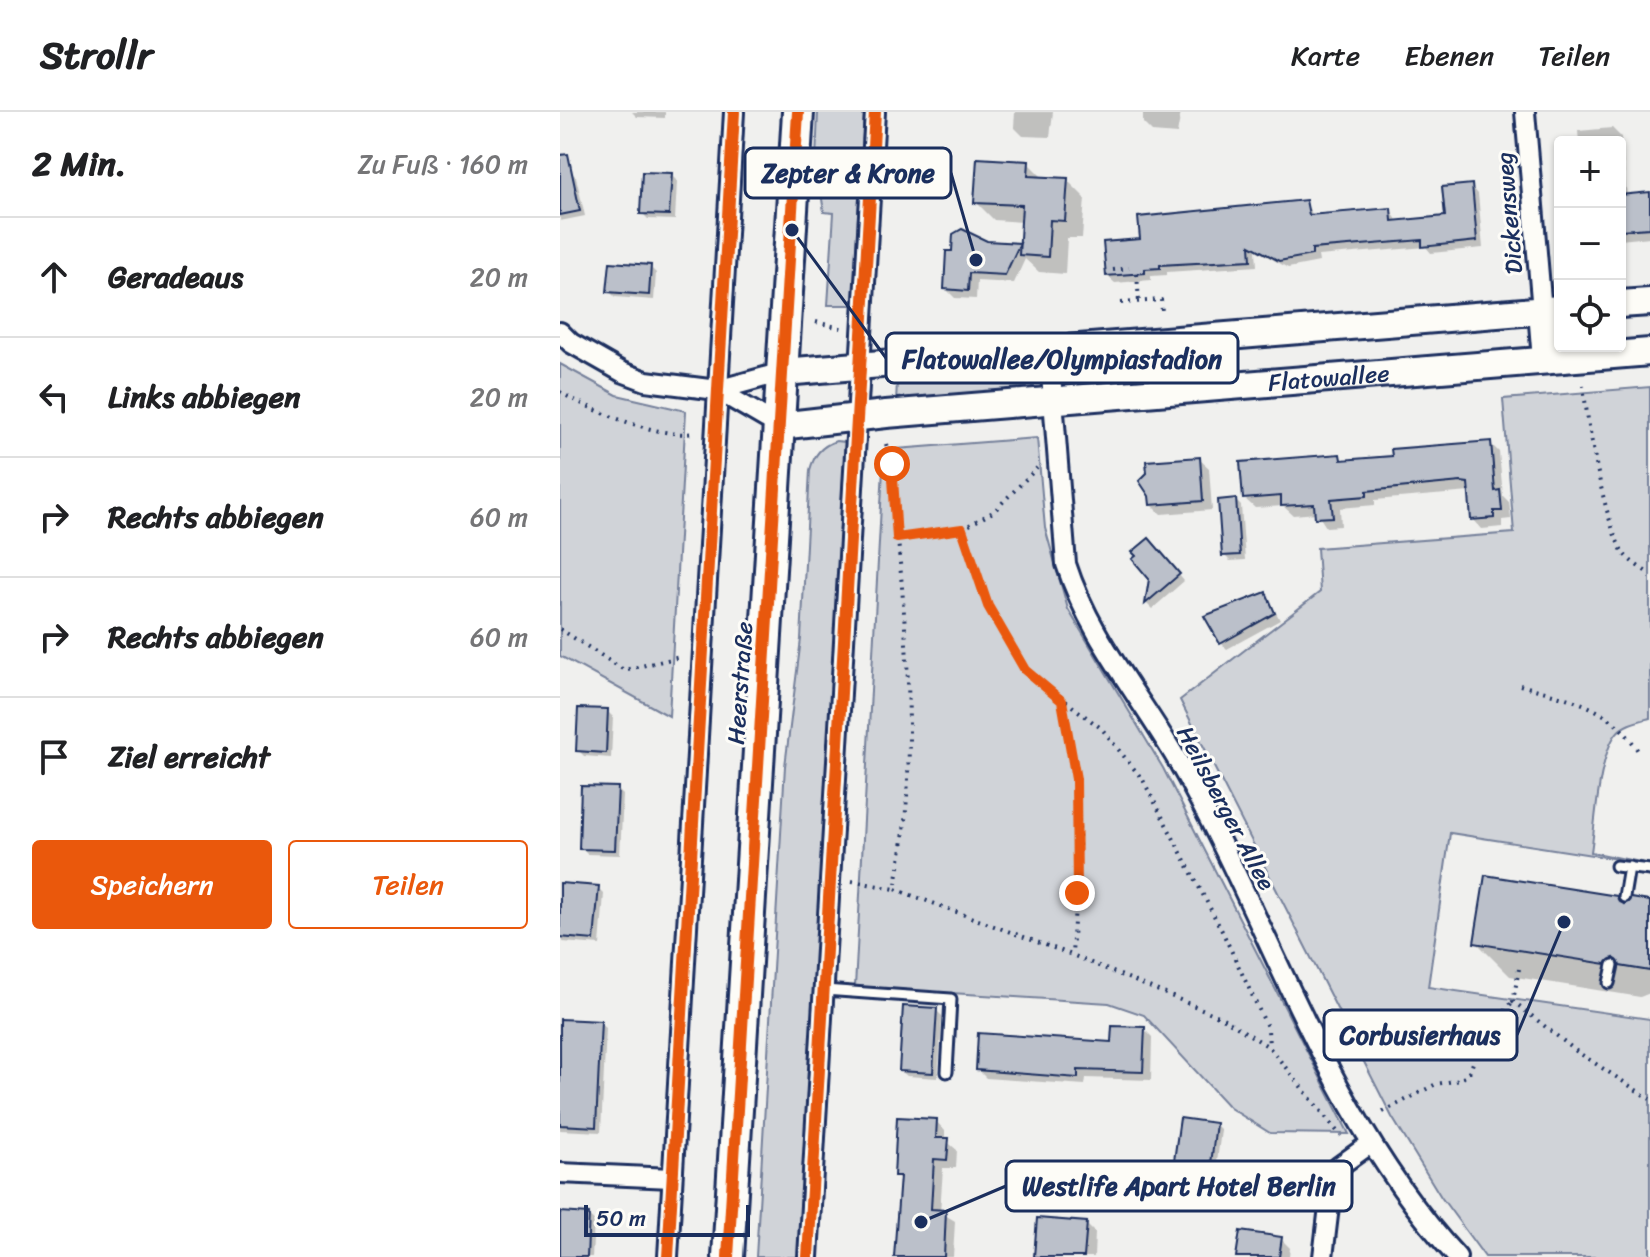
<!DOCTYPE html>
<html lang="de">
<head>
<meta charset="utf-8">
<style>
  :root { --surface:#fff; --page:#f6f6f6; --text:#202124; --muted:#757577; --line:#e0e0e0; --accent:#ea580c }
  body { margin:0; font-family:Sriracha,sans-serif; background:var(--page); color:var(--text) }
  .controls { position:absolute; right:24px; top:24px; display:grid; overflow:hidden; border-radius:8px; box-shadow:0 2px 6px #0004 }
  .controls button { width:72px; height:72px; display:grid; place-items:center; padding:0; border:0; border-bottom:2px solid var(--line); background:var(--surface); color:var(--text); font:40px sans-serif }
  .scale { position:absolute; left:24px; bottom:20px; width:166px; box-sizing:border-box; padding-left:8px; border:4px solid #1b2f5e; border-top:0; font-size:22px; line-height:28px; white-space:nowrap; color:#1b2f5e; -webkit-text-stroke:6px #fdfcf7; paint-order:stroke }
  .stop { position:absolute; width:24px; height:24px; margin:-18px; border:6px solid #ea580c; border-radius:50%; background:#fff }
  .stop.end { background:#ea580c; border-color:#fff; box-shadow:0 2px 8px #0008 }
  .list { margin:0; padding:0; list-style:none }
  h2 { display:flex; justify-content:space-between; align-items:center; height:104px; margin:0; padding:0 32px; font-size:34px }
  h2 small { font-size:26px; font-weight:400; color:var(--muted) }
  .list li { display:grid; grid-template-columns:52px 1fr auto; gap:24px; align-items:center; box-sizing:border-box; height:120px; padding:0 32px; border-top:2px solid var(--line) }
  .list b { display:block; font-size:30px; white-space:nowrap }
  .list em { font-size:26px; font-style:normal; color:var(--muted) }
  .actions { display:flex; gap:16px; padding:24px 32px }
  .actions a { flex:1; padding:18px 0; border:2px solid var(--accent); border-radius:8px; text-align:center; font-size:28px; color:var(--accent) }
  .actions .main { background:var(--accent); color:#fff }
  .icon { flex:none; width:44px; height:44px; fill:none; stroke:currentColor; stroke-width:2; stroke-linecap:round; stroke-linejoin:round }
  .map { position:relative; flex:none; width:1090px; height:1145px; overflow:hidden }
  header { display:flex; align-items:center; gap:48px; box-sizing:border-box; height:112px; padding:0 40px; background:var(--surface); border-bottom:2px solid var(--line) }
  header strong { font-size:38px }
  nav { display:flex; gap:44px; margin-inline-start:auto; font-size:28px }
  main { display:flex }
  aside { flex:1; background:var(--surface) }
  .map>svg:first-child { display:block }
  .green { fill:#d0d3d8; stroke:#76819b; stroke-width:2 }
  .shadow { fill:#0003 }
  .building { fill:#bbc0ca; stroke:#1b2f5e; stroke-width:2 }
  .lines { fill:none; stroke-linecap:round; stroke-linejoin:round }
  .service-casing { stroke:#1b2f5e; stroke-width:15 }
  .minor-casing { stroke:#1b2f5e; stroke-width:24 }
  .secondary-casing { stroke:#1b2f5e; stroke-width:32 }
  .primary-casing { stroke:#1b2f5e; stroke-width:36 }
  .path { stroke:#1b2f5e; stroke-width:4; stroke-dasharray:2 6; stroke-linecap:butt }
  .service { stroke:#fdfcf7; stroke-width:9 }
  .minor { stroke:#fdfcf7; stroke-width:18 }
  .secondary { stroke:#fdfcf7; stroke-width:26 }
  .primary { stroke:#fdfcf7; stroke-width:30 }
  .cycleway-casing { stroke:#fdfcf7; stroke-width:17 }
  .cycleway { stroke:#e8590c; stroke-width:12 }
  .route { stroke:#ea580c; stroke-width:10 }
  .labels { text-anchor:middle; stroke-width:6; stroke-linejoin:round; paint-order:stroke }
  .street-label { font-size:24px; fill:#1b2f5e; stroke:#fdfcf7 }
  .leader { fill:none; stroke:#1b2f5e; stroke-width:3 }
  .callout-dot { fill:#1b2f5e; stroke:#fdfcf7; stroke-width:3 }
  .callout { fill:#fdfcf7; stroke:#1b2f5e; stroke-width:3 }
  .callout-label { font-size:26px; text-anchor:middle; font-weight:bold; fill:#1b2f5e }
</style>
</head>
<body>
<header>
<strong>Strollr</strong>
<nav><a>Karte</a><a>Ebenen</a><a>Teilen</a></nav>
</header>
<main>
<aside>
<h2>2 Min.<small>Zu Fuß · 160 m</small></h2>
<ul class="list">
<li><svg class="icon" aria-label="ahead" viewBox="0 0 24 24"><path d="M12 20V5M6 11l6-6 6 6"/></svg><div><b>Geradeaus</b></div><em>20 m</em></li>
<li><svg class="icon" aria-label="left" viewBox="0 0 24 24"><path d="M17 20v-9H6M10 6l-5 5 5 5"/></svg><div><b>Links abbiegen</b></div><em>20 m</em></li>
<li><svg class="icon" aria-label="right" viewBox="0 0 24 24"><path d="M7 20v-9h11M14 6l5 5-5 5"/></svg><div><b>Rechts abbiegen</b></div><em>60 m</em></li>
<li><svg class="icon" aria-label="right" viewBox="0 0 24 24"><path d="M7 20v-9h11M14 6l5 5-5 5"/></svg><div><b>Rechts abbiegen</b></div><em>60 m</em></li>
<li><svg class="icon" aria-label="arrive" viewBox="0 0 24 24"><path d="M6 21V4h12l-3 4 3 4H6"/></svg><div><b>Ziel erreicht</b></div></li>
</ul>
<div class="actions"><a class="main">Speichern</a><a>Teilen</a></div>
</aside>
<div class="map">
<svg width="1090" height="1145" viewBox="0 0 1090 1145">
  <rect width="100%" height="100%" fill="#f0f0ee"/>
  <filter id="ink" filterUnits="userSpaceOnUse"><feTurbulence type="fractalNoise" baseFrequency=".0125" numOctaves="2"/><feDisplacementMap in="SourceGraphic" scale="16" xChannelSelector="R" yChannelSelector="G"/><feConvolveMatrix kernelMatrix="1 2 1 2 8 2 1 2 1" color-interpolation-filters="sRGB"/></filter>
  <g filter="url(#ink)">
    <g class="green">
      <polygon points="258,0 304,0 293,193 268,193 274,101 264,100 256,48"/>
      <polygon points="0,252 57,283 126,299 109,604 0,544"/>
      <polygon points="468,254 473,257 472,279 336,291 337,269"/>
      <path d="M1090 275V606C1079 609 1063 612 1056 622 1038 647 1036 708 1031 740L1090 752 890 721 868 875 1090 907V1145H925L881 1085 832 1005 620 588 760 480 757 436 954 421 943 287Z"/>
      <polygon points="477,326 485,416 508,497 603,656 789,1022 710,1021 670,996 584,903 549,891 295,875 324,338"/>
      <path d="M276 329 285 330 239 1145H196L225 654 241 527 250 358C254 343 261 334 276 329Z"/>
    </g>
    <g class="shadow">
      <polygon points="72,0 105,0 105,6 77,5"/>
      <polygon points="455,0 493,0 490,25 463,24 454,15"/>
      <polygon points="583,0 621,0 617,22 592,20 583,11"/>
      <polygon points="1052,16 1061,25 1067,84 1090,82 1090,125 1060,128 1060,30 1019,30 1018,19"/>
      <polygon points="468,51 484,67 507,68 525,86 522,126 507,126 505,162 479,160 465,147 454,171 417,169 416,187 395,186 386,177 413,127 461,136 463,110 434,108 416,90"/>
      <polygon points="10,59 16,65 25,104 0,109 0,61"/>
      <polygon points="111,63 117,69 115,108 88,107 82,101"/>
      <polygon points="911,74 918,82 923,136 871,141 866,135 758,144 759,150 728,156 696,138 697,154 607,160 607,163 591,164 591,168 555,171 547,164 582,129 745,90 754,105 831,98 838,110 887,106"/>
      <polygon points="90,155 96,161 94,188 55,185 49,179"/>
      <polygon points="930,331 939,340 943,384 949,390 951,407 942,408 942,415 922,417 913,407 910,380 815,388 815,393 780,396 781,414 766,415 757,401 733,403 723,394 695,396 685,387 780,344 785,350 834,346"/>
      <polygon points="639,347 649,356 652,398 601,402 592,393"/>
      <polygon points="675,388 681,394 685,448 670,449 664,443"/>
      <polygon points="594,434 624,469 592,497 587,492"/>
      <polygon points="706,482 720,508 667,537 661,531"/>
      <polygon points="47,599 53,605 51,646 24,644 18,638"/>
      <polygon points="57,677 63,683 60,743 27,742 21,736"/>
      <polygon points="38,776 44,782 40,833 3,830 0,782"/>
      <polygon points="1090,791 1090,881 1080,885 950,864 916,830"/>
      <polygon points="376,898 382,904 378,966 347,964 341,959"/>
      <polygon points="0,909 40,911 46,916 41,1020 0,1018"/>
      <polygon points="584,917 592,925 591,968 526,966 525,973 426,966 418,958 553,932"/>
      <polygon points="376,1009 385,1019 385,1028 397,1038 396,1056 383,1056 380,1100 395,1109 393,1145 336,1145 341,1069 336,1063"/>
      <polygon points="656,1013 661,1018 654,1073 621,1068 615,1062"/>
      <polygon points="0,1102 28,1104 34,1109 32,1145 0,1145"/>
      <polygon points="526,1112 535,1121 534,1145 476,1145"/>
      <polygon points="721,1127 730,1136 729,1145 678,1145"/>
    </g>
    <g class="building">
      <polygon points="8,42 20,99 0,103 0,43"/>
      <polygon points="417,46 469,49 468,64 508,66 505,109 490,108 488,145 459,143 462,93 414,91"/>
      <polygon points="82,60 112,61 109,103 80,102"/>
      <polygon points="912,72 917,129 862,135 862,128 752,137 752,143 719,149 690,133 691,148 600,153 600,156 585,157 585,161 546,164 543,130 580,127 578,105 746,88 749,103 831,96 832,109 885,104 882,75"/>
      <polygon points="1090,80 1090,116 1060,118 1060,83"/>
      <polygon points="402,117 427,129 460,131 445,163 409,161 408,179 384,177 386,139 392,139 393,122"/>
      <polygon points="50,150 91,153 89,183 47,180"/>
      <polygon points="931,329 935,379 940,378 942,399 934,399 934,406 911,408 908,371 901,370 807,379 807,384 771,387 773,405 755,406 754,392 721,394 721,384 683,387 680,350 780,342 781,348 832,344 831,337"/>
      <polygon points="640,345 643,389 590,393 589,384 579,369 587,361 586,349"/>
      <polygon points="676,386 680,443 662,444 658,388"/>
      <polygon points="589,426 620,462 585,492 589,467 572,447 576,444 572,440"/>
      <polygon points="706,480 715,501 660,532 644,504"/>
      <polygon points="18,596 48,597 46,641 16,639"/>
      <polygon points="21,674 58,675 55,738 19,737"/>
      <polygon points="925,763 1057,784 1064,792 1071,786 1090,789 1090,859 1060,854 1054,846 1046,852 914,831"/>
      <polygon points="0,771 39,774 34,828 0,825"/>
      <polygon points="343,894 377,896 373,961 339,959"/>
      <polygon points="0,907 41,909 36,1015 0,1013"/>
      <polygon points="552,914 585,915 583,960 518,958 518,966 416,958 418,921 551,930"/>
      <polygon points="337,1005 377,1007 376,1026 389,1026 387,1048 374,1047 371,1097 386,1098 384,1145 334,1145 340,1064 334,1064"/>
      <polygon points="620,1006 656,1011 649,1068 612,1063"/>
      <polygon points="0,1100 29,1102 27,1145 0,1145"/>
      <polygon points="477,1106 527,1110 524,1145 474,1145"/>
      <polygon points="680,1119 722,1125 719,1145 676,1145"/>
    </g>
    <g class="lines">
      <defs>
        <g id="service">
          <polyline points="1056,754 1090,758"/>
          <polyline points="1064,785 1069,755"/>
          <polyline points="1049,871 1053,853"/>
          <polyline points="264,878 391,887 387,960"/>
        </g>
        <g id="minor">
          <polyline points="965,0 982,199"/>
          <polyline points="0,220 11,231 62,260 86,269 157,278 219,314"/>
          <path d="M489 237 506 452C529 524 578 581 616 646 711 811 766 1003 897 1145"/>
          <polyline points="157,278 223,260"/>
          <polyline points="0,1061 112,1066"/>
          <polyline points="108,1145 174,0"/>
          <polyline points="248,1145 315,0"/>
          <polyline points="763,1145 772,1069 778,1055 810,1032"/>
        </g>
        <g id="secondary">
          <polyline points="1060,192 1090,190"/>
          <polyline points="982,199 986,248"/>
          <polyline points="223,260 1000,197"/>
          <path id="s1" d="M219 314 326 302 1090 240"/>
        </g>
        <polyline id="primary" points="168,1145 238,0"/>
      </defs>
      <use href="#service" class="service-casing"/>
      <use href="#minor" class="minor-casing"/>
      <use href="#secondary" class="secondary-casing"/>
      <use href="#primary" class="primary-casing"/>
      <g class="path">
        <polyline points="553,158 569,156"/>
        <polyline points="577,162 579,190"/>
        <polyline points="561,191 601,188 602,200"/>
        <polyline points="256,210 285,217"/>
        <path d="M1023 273C1027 307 1045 418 1065 443 1071 450 1082 457 1090 462"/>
        <path d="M0 280C30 298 100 327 134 321"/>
        <path d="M326 332 332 352C342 493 363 638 335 777L512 843 661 905 709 935 781 1024"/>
        <polyline points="402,417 433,400 477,356"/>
        <polyline points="337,426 402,417 428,494 465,558 542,617 583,668 662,819 708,917 709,935"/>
        <polyline points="0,517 64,558 120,545"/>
        <path d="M960 573C1009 587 1051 593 1078 639"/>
        <polyline points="502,589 516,667 519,726 512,843"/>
        <polyline points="292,769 335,777"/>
        <polyline points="959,857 953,889 1016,939 1090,987"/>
        <polyline points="823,1000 876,972 901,968 910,959 920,932 953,889"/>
      </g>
      <use href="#service" class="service"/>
      <use href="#minor" class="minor"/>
      <use href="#secondary" class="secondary"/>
      <use href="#primary" class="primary"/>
      <defs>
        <g id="cycleway">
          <polyline points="108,1145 174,0"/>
          <polyline points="168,1145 238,0"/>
          <polyline points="248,1145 315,0"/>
        </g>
      </defs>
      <use href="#cycleway" class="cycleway-casing"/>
      <use href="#cycleway" class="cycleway"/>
    </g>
  </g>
  <g class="lines" filter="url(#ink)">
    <polyline class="route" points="332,352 337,426 402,417 428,494 465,558 502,589 516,667 517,781"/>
  </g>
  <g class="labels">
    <g class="street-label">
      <text transform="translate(949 101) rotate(-95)" y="8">Dickensweg</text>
      <text dy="8" stroke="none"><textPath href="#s1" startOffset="552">Flatowallee</textPath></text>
      <text transform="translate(180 571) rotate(-86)" y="8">Heerstraße</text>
      <text transform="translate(666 696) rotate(62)" y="8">Heilsberger Allee</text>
    </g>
  </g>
  <path class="leader" d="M416 148L391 61M232 118L326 246M1004 810L957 923M361 1110L446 1074"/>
  <g class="callout-dot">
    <circle cx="416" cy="148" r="8"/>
    <circle cx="232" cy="118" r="8"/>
    <circle cx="1004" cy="810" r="8"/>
    <circle cx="361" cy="1110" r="8"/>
  </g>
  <g class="callout">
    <rect x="185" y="36" width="206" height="50" rx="8"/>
    <rect x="326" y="221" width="352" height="50" rx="8"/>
    <rect x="764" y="898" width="193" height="50" rx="8"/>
    <rect x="446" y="1049" width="346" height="50" rx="8"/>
  </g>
  <g class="callout-label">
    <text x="288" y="70">Zepter &amp; Krone</text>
    <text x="502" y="256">Flatowallee/Olympiastadion</text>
    <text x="860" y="932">Corbusierhaus</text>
    <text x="619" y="1083">Westlife Apart Hotel Berlin</text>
  </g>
</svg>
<div class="controls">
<button>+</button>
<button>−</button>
<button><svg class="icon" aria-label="locate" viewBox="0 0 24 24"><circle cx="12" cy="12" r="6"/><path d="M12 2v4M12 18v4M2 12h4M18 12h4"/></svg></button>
</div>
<div class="scale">50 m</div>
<div class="stop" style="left:332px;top:352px"></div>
<div class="stop end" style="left:517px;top:781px"></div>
</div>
</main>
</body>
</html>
